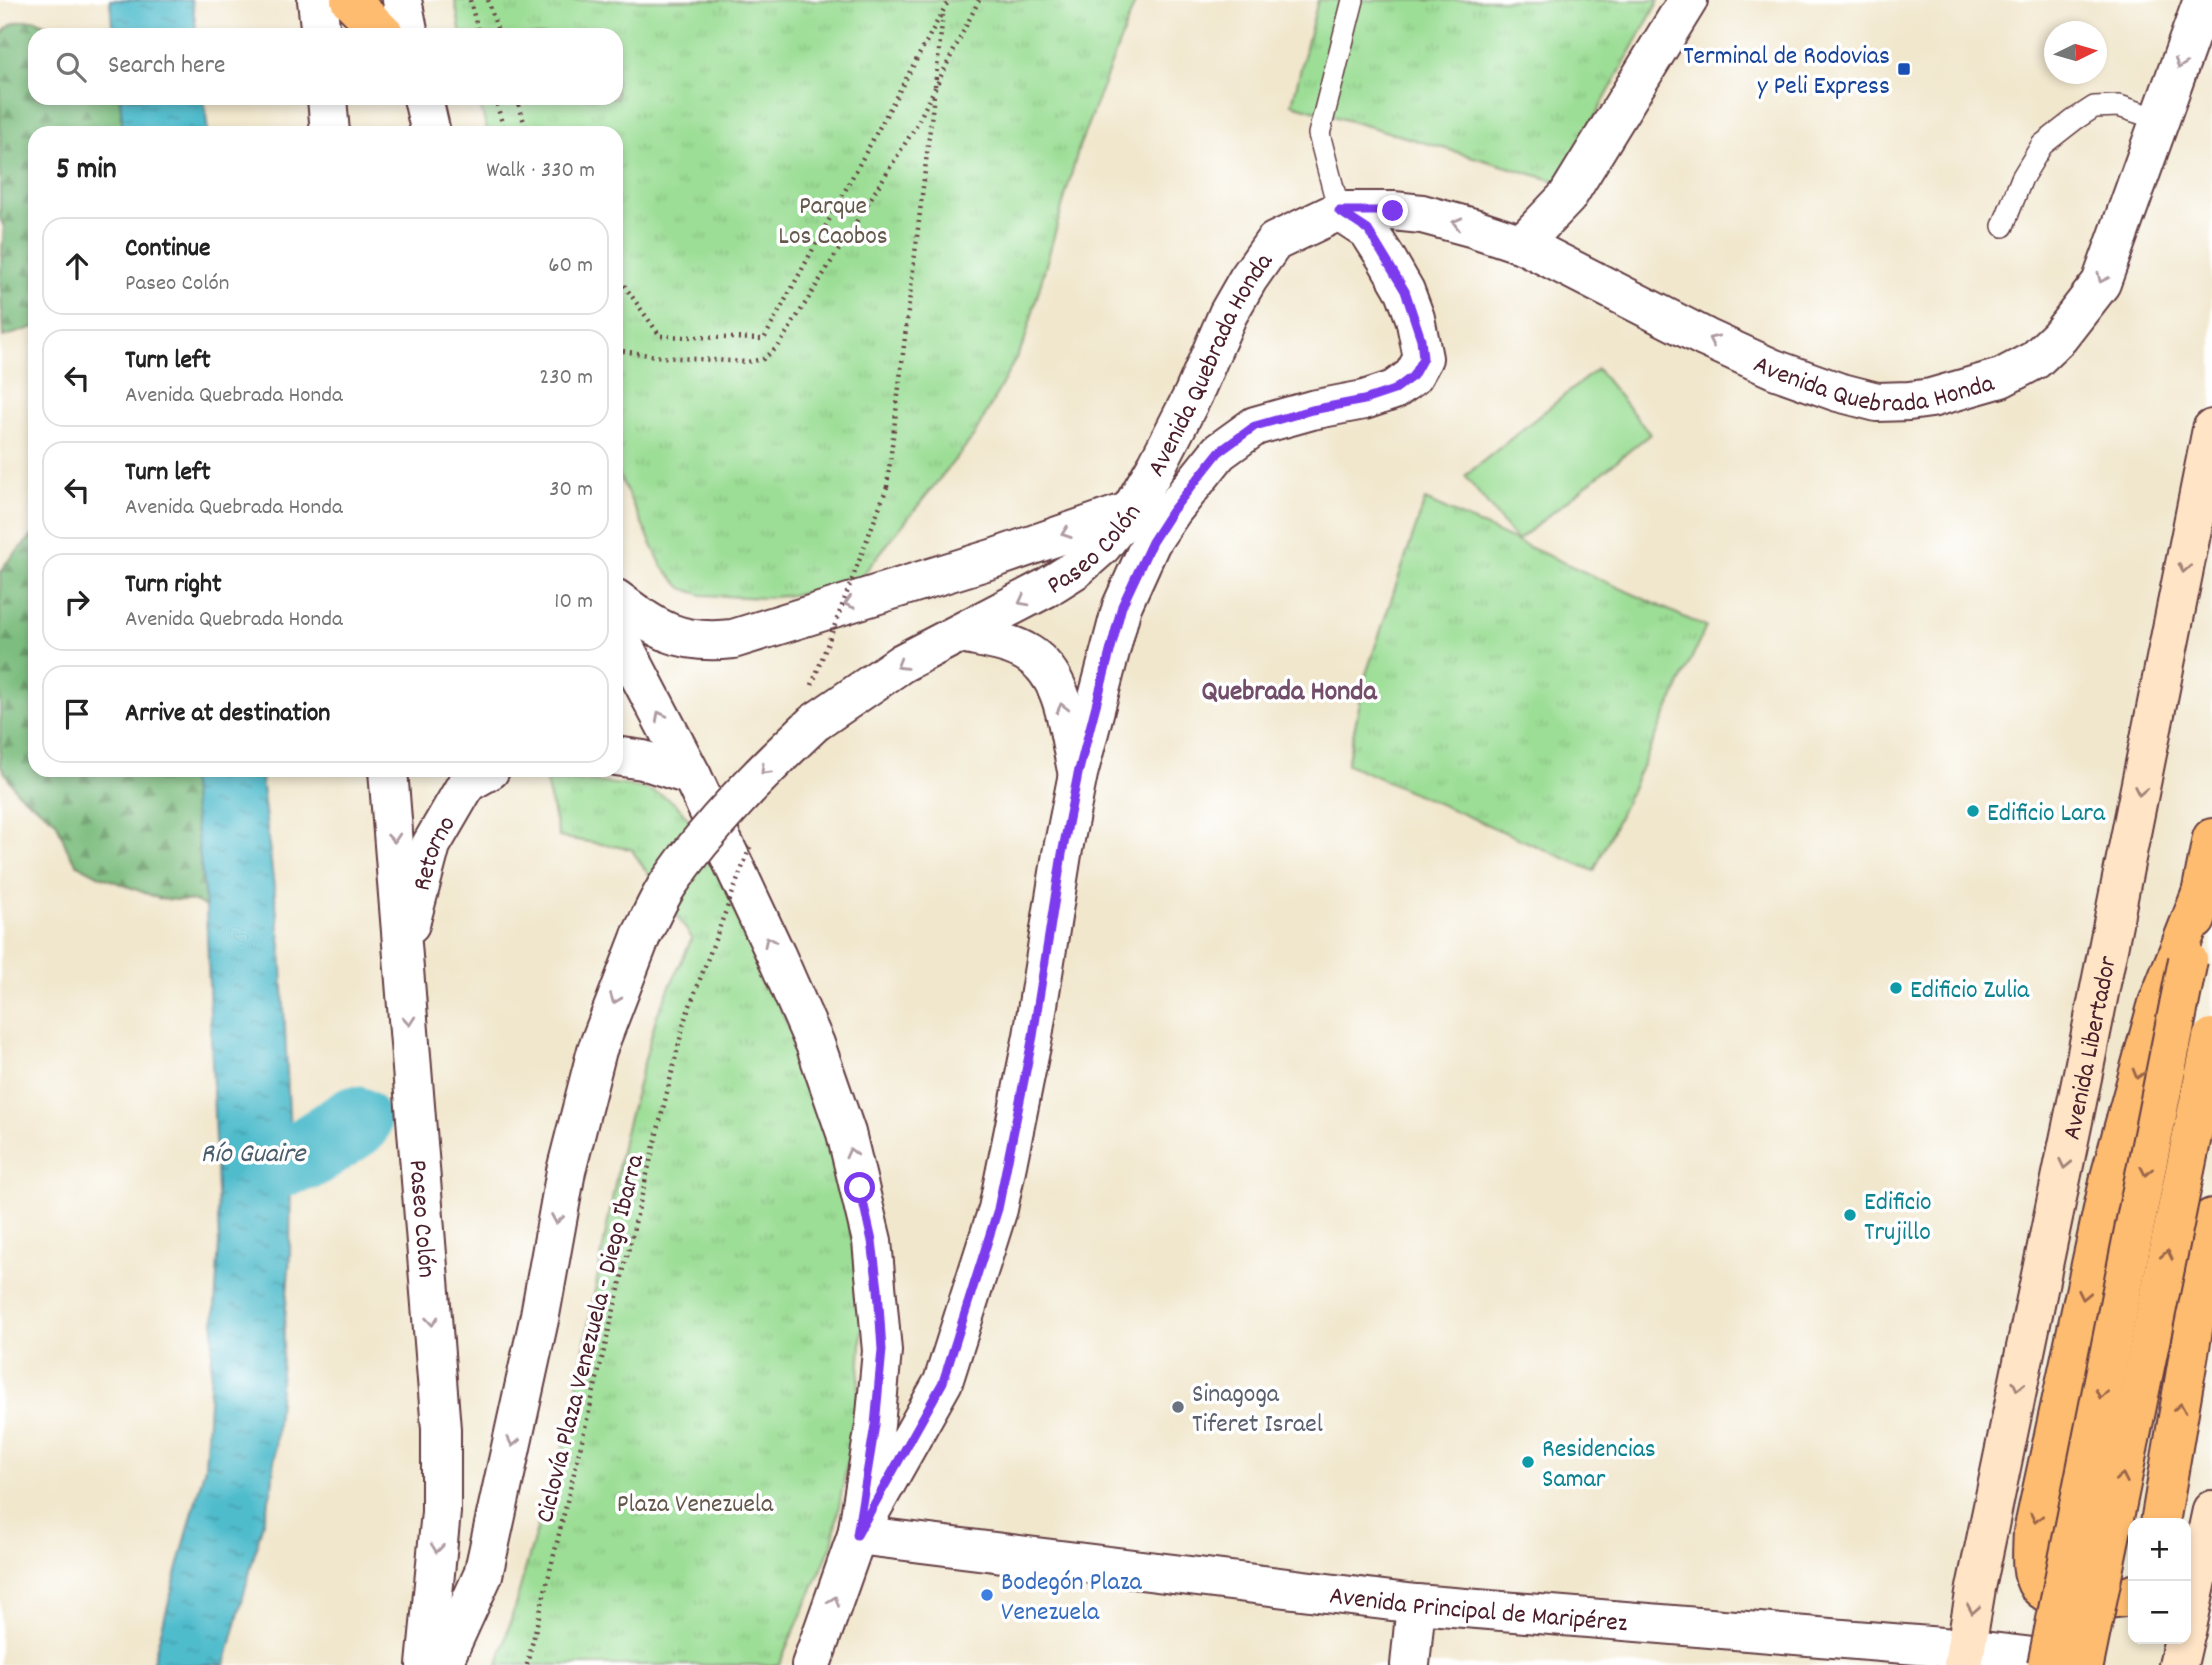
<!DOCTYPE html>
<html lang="en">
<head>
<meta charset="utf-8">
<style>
  :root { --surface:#fff; --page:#f2f2f2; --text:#222; --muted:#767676; --line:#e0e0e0 }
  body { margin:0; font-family:Dekko,sans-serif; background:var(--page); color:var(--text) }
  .controls { position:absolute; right:21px; bottom:21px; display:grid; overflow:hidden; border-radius:14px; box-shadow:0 4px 10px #0003 }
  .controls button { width:63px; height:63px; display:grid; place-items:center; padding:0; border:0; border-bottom:2px solid var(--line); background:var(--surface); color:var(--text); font:35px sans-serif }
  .compass { position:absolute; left:2044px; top:21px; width:63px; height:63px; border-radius:50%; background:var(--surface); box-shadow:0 4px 10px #0003; rotate:85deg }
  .stop { position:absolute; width:21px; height:21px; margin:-16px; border:5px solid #7c3aed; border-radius:50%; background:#fff }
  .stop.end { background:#7c3aed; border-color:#fff; box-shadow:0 2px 7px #0008 }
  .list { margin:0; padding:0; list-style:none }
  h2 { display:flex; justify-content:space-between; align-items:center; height:91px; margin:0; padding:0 28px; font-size:30px }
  h2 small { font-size:23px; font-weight:400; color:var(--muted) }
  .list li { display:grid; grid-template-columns:46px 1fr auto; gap:21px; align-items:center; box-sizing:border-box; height:98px; margin:0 14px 14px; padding:0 14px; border:2px solid var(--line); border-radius:21px }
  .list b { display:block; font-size:26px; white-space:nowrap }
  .list p { margin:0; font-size:23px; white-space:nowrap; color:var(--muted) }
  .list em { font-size:23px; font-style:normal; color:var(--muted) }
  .icon { flex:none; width:38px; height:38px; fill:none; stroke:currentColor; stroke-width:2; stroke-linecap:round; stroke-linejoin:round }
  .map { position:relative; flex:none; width:2212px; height:1665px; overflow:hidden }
  .search { position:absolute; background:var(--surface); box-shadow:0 4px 10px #0003; left:28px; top:28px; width:595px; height:77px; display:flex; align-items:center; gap:18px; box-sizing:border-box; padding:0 24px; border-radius:21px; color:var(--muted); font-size:26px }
  .panel { position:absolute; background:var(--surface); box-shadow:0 4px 10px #0003; left:28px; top:126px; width:595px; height:651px; border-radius:21px }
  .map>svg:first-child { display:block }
  .forest { fill:url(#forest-firs); stroke:#646e55; stroke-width:2 }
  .park { fill:url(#park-tufts); stroke:#737e60; stroke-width:2 }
  .pitch { fill:#9cde96; stroke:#737e60; stroke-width:2 }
  .water { fill:url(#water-ripples); stroke:#4d6e7c; stroke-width:2 }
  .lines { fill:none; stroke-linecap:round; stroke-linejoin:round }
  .river { stroke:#50bccc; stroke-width:72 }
  .service-casing { stroke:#633d43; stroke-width:24 }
  .minor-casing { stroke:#633d43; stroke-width:42 }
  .tertiary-casing { stroke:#633d43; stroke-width:42 }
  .secondary-casing { stroke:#633d43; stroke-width:42 }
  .primary-casing { stroke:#633d43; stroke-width:42 }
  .motorway-casing { stroke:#633d43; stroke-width:42 }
  .path { stroke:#633d43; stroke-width:4.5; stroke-dasharray:2 5; stroke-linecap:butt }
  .service { stroke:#fff; stroke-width:21 }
  .minor { stroke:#fff; stroke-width:38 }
  .tertiary { stroke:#fff; stroke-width:38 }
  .secondary { stroke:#ffe4c6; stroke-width:38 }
  .primary { stroke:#febc70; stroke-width:38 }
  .motorway { stroke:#febc70; stroke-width:38 }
  .minor-bridge-casing { stroke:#633d43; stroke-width:42; stroke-linecap:butt }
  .primary-bridge-casing { stroke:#633d43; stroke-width:42; stroke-linecap:butt }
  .path-bridge { stroke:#633d43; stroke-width:4.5; stroke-dasharray:2 5; stroke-linecap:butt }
  .minor-bridge { stroke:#fff; stroke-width:38 }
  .primary-bridge { stroke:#febc70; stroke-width:38 }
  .oneway { stroke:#ae9aa0 }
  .oneway2 { stroke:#a48278 }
  .oneway3 { stroke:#9b664a }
  .route { stroke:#7c3aed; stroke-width:9 }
  .transit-dot { fill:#1a4fb4; stroke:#fff; stroke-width:2.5 }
  .culture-dot { fill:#0f9aa8; stroke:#fff; stroke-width:2.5 }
  .worship-dot { fill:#6b7280; stroke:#fff; stroke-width:2.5 }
  .shop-dot { fill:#3f7fe0; stroke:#fff; stroke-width:2.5 }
  .labels { text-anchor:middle; stroke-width:7; stroke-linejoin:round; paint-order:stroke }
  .transit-label { font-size:26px; fill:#164399; stroke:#fff; text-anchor:end }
  .park-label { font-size:26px; fill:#63584b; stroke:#fff }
  .street-label { font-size:26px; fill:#4a1f2b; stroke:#fff }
  .culture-label { font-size:26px; fill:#0d838f; stroke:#fff; text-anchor:start }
  .worship-label { font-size:26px; fill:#5b616d; stroke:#fff; text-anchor:start }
  .shop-label { font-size:26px; fill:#366cbe; stroke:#fff; text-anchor:start }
  .neighbourhood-label { font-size:28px; font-weight:bold; fill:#724e6a; stroke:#fff }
  .water-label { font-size:28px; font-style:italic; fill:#4c5e6b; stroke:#fff }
</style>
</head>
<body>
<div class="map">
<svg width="2212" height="1665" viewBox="0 0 2212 1665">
  <defs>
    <pattern id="forest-firs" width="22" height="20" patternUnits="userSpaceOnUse" patternTransform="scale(1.75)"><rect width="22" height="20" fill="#7dbd7f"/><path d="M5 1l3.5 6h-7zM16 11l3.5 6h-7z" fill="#689968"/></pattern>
    <pattern id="park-tufts" width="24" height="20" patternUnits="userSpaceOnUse" patternTransform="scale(1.75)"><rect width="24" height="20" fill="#9cde96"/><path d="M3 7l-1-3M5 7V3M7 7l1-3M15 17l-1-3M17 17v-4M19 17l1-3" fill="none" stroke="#88be81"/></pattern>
    <pattern id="water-ripples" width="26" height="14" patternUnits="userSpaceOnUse" patternTransform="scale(1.75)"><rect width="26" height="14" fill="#50bccc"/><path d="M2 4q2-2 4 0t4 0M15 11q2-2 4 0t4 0" fill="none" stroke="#4498a6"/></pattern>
  </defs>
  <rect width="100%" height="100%" fill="#fff"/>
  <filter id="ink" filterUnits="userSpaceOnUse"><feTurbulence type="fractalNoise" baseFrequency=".0143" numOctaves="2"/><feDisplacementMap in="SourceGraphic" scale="14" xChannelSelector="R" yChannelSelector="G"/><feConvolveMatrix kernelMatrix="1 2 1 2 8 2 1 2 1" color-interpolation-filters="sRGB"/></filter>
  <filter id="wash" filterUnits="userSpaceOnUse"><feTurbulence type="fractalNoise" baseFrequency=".00686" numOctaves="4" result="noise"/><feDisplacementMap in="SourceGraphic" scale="28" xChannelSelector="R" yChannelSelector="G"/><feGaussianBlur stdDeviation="1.57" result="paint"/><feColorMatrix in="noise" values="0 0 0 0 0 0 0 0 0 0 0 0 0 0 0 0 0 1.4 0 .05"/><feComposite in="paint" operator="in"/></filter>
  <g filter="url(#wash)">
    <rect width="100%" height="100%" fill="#f1e7cd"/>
    <g class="forest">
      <path d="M36 20 63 34 74 35H35V98H120L123 133H35V327L3 337 0 277 4 227 0 218V37C10 21 18 21 36 20Z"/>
      <polygon points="35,533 35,770 189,770 206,907 195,901 161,899 100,876 77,864 67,849 56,821 17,792 0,765 0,574 6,563"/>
    </g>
    <g class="park">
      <polygon points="455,0 1136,0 1079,147 1024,343 974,436 852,588 765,598 702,595 682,588 662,566 616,469 616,133 488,133 478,98 616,98 616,35 461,35"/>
      <polygon points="1318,0 1659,0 1559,182 1292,104"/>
      <polygon points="1425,500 1706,627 1594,871 1347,764 1366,674"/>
      <path d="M546 781C581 782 644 780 673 802 683 810 692 824 701 835L820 1095 842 1172 863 1312 857 1409 832 1545 779 1665H498L542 1511 569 1429 624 1136 657 1015 692 938 631 849 559 837Z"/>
    </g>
    <polygon class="pitch" points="1597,369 1650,434 1517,541 1465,476"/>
    <g class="water">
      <polygon points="110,0 192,0 197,35 113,35"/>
      <polygon points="120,98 204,98 208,133 123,133"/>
      <polygon points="189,770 260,770 281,946 291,1155 290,1256 272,1488 225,1665 152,1665 205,1466 219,1244 206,907"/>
    </g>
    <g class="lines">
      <polyline class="river" points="281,1161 306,1154 355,1122"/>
    </g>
  </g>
  <g filter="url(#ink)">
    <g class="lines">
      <defs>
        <g id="service">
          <polyline points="1339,211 1319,134 1353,0"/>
          <polyline points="2003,226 2022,178 2042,145 2074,120 2094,107 2119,106 2161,120"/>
        </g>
        <g id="minor">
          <polyline points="317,0 321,35"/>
          <polyline points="402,0 409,35"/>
          <polyline points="327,98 330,133"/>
          <polyline points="423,98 431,133"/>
          <polyline points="1522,244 1567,197 1688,0"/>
          <path d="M616 599C658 630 678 645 733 639L995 558 1130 511"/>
          <polyline points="616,631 692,776 776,955 815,1044 846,1133 872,1241 882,1351 875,1425 857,1535 811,1665"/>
          <path d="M961 634C983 639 1009 641 1029 654 1066 677 1068 732 1077 770"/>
          <path id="s1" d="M814 723 902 663 1046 588 1076 569 1102 546 1130 511 1157 465 1193 395 1228 314 1248 279 1274 242 1339 211H1393L1422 214 1474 228 1522 244 1706 338 1774 369 1838 392 1877 402 1909 401 1931 398 2001 378 2035 360 2059 337 2101 283 2203 0"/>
          <polyline points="616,756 643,760 692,776"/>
          <path id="s2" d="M388 770 441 1429V1512L426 1665"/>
          <path id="s3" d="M410 924 431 845 467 783 490 770"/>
          <polyline points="857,1535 943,1382 998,1209 1033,1036 1062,854 1078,774 1122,606 1151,542 1172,511 1219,452 1255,426 1312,410 1364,400 1394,390 1413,376 1423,358 1415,318 1405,291 1386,258 1368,230 1339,211"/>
          <path id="s4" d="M857 1535 1416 1604 1966 1649"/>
          <polyline points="442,1665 483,1575 540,1315 566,1171 597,1050 641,936"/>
          <polyline points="1410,1665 1416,1604"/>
        </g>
        <polyline id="tertiary" points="1966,1649 2082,1663"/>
        <g id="secondary">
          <polyline points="2186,1632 2212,1510"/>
          <path id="s5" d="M1963 1665 1976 1588 2083 1073 2212 429"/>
          <polyline points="2178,1665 2184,1639"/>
        </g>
        <g id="primary">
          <polyline points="2196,920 2212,838"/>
          <polyline points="2160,1523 2212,1218"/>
          <path d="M2133 1594C2121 1600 2104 1598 2090 1598 2031 1599 2030 1586 2033 1532L2110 1177 2158 1003 2201 894"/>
        </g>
        <polyline id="motorway" points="350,0 385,35"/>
      </defs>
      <use href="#service" class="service-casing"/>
      <use href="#minor" class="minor-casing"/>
      <use href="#tertiary" class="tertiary-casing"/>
      <use href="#secondary" class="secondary-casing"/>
      <use href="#primary" class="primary-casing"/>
      <use href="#motorway" class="motorway-casing"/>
      <g class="path">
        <polyline points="470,0 479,35"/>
        <polyline points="488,0 499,35"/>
        <polyline points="935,86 943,15"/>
        <polyline points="495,98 505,133"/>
        <polyline points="517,98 527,133"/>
        <polyline points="616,274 660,336 764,339 949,0"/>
        <polyline points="616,350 662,357 747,362 763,359 778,347 916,126 979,0"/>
        <polyline points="887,487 934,95"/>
        <polyline points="527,1665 685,1019"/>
      </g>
      <use href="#service" class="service"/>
      <use href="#minor" class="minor"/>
      <use href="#tertiary" class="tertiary"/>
      <use href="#secondary" class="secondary"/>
      <use href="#primary" class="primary"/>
      <use href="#motorway" class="motorway"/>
      <defs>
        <path id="minor-bridge" d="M641 936C650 919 658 899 669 883 710 824 762 772 814 723"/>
        <g id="primary-bridge">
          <polyline points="2047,1665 2188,960"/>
          <polyline points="2084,1665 2212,1038"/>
        </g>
      </defs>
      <use href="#minor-bridge" class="minor-bridge-casing"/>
      <use href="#primary-bridge" class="primary-bridge-casing"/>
      <g class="path-bridge">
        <polyline points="812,685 887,487"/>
        <polyline points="685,1019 750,847"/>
      </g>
      <use href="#minor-bridge" class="minor-bridge"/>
      <use href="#primary-bridge" class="primary-bridge"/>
    </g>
    <defs><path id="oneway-chevron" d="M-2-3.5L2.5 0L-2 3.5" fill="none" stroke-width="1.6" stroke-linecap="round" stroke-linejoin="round" transform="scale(1.75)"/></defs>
    <g class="oneway">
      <use href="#oneway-chevron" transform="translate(2180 64) rotate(109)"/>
      <use href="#oneway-chevron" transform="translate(1457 223) rotate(-166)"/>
      <use href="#oneway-chevron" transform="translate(2102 278) rotate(115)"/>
      <use href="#oneway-chevron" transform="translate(1713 340) rotate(-155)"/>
      <use href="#oneway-chevron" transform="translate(1066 533) rotate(161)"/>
      <use href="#oneway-chevron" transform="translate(1023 601) rotate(152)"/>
      <use href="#oneway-chevron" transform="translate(849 603) rotate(163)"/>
      <use href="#oneway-chevron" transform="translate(901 665) rotate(149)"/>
      <use href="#oneway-chevron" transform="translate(1062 708) rotate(-104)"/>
      <use href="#oneway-chevron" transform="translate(660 716) rotate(-118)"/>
      <use href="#oneway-chevron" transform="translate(765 770) rotate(135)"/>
      <use href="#oneway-chevron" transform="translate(394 838) rotate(85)"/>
      <use href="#oneway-chevron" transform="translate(769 941) rotate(-115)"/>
      <use href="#oneway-chevron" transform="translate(615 999) rotate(111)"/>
      <use href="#oneway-chevron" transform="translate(409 1021) rotate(85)"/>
      <use href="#oneway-chevron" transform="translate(851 1153) rotate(-104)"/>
      <use href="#oneway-chevron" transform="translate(557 1219) rotate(100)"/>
      <use href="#oneway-chevron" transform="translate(432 1321) rotate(85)"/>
      <use href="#oneway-chevron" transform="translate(513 1442) rotate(102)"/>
      <use href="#oneway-chevron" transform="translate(437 1548) rotate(96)"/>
      <use href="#oneway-chevron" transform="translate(834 1601) rotate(-70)"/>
    </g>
    <g class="oneway2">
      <use href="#oneway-chevron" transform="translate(2184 568) rotate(101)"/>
      <use href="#oneway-chevron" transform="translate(2140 791) rotate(101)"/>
      <use href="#oneway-chevron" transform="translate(2065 1164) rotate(102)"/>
      <use href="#oneway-chevron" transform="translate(2018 1386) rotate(102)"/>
      <use href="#oneway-chevron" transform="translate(1973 1609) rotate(100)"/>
    </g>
    <g class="oneway3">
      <use href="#oneway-chevron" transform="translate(2138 1074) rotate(106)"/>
      <use href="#oneway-chevron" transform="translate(2146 1171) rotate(101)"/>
      <use href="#oneway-chevron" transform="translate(2167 1255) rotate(-78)"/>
      <use href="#oneway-chevron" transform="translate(2084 1295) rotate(102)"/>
      <use href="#oneway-chevron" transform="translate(2101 1394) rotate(101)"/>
      <use href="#oneway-chevron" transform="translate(2180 1408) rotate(-81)"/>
      <use href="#oneway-chevron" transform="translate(2122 1478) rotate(-79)"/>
      <use href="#oneway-chevron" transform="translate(2036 1518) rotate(102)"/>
    </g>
  </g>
  <g class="lines" filter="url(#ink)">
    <polyline class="route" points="860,1188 872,1241 878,1289 882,1350 875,1425 857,1535 943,1382 998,1209 1033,1036 1062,854 1078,774 1122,606 1152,542 1172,511 1219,452 1255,426 1312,410 1364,400 1394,390 1413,376 1423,358 1421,339 1405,291 1368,230 1339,211 1393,211"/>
  </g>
  <rect class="transit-dot" x="1897" y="62" width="14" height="14" rx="3.5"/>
  <g class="culture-dot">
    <circle cx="1973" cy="811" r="7"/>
    <circle cx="1896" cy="988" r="7"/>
    <circle cx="1850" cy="1215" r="7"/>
    <circle cx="1528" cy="1462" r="7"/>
  </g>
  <circle class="worship-dot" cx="1178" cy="1407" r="7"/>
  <circle class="shop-dot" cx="987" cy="1595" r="7"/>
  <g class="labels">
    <g class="transit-label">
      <text x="1890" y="63">Terminal de Rodovias<tspan x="1890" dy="30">y Peli Express</tspan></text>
    </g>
    <g class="park-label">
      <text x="833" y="213">Parque<tspan x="833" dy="30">Los Caobos</tspan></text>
      <text x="695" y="1511">Plaza Venezuela</text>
    </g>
    <g class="street-label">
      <text dy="9" stroke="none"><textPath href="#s1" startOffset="551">Avenida Quebrada Honda</textPath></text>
      <text dy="9" stroke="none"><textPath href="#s1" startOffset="1334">Avenida Quebrada Honda</textPath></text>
      <text dy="9" stroke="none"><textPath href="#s1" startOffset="331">Paseo Colón</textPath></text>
      <text dy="9" stroke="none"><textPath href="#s3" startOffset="75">Retorno</textPath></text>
      <text dy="9" stroke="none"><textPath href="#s5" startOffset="630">Avenida Libertador</textPath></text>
      <text dy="9" stroke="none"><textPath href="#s2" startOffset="450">Paseo Colón</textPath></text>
      <text transform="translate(588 1338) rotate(-76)" y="9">Ciclovía Plaza Venezuela - Diego Ibarra</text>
      <text dy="9" stroke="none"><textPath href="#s4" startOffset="626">Avenida Principal de Maripérez</textPath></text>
    </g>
    <g class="culture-label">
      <text x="1987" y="820">Edificio Lara</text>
      <text x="1910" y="997">Edificio Zulia</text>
      <text x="1864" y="1209">Edificio<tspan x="1864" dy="30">Trujillo</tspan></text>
      <text x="1542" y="1456">Residencias<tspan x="1542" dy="30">Samar</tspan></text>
    </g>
    <g class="worship-label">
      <text x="1192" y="1401">Sinagoga<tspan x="1192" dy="30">Tiferet Israel</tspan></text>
    </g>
    <g class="shop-label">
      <text x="1001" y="1589">Bodegón Plaza<tspan x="1001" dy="30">Venezuela</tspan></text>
    </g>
    <g class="neighbourhood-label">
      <text x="1289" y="699">Quebrada Honda</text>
    </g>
    <g class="water-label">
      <text x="253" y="1161">Río Guaire</text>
    </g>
  </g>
</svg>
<div class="controls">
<button>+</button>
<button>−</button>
</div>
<svg class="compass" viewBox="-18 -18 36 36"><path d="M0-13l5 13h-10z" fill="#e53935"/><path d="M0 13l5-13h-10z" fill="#767676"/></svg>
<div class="stop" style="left:860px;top:1188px"></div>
<div class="stop end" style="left:1393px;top:211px"></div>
<div class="search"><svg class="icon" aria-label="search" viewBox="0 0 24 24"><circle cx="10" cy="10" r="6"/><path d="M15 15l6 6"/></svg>Search here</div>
<section class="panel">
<h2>5 min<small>Walk · 330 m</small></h2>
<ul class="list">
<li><svg class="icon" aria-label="ahead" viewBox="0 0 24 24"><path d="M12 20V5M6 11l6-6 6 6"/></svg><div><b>Continue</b><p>Paseo Colón</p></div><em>60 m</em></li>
<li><svg class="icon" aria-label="left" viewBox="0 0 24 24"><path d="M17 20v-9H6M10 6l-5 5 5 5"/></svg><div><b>Turn left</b><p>Avenida Quebrada Honda</p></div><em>230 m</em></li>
<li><svg class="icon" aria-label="left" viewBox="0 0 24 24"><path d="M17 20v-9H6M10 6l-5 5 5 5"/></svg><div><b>Turn left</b><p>Avenida Quebrada Honda</p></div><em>30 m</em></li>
<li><svg class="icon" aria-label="right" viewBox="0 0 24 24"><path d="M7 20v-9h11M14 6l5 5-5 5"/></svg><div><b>Turn right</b><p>Avenida Quebrada Honda</p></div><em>10 m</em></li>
<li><svg class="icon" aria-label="arrive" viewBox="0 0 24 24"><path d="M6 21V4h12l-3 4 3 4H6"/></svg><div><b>Arrive at destination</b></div></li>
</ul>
</section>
</div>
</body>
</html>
